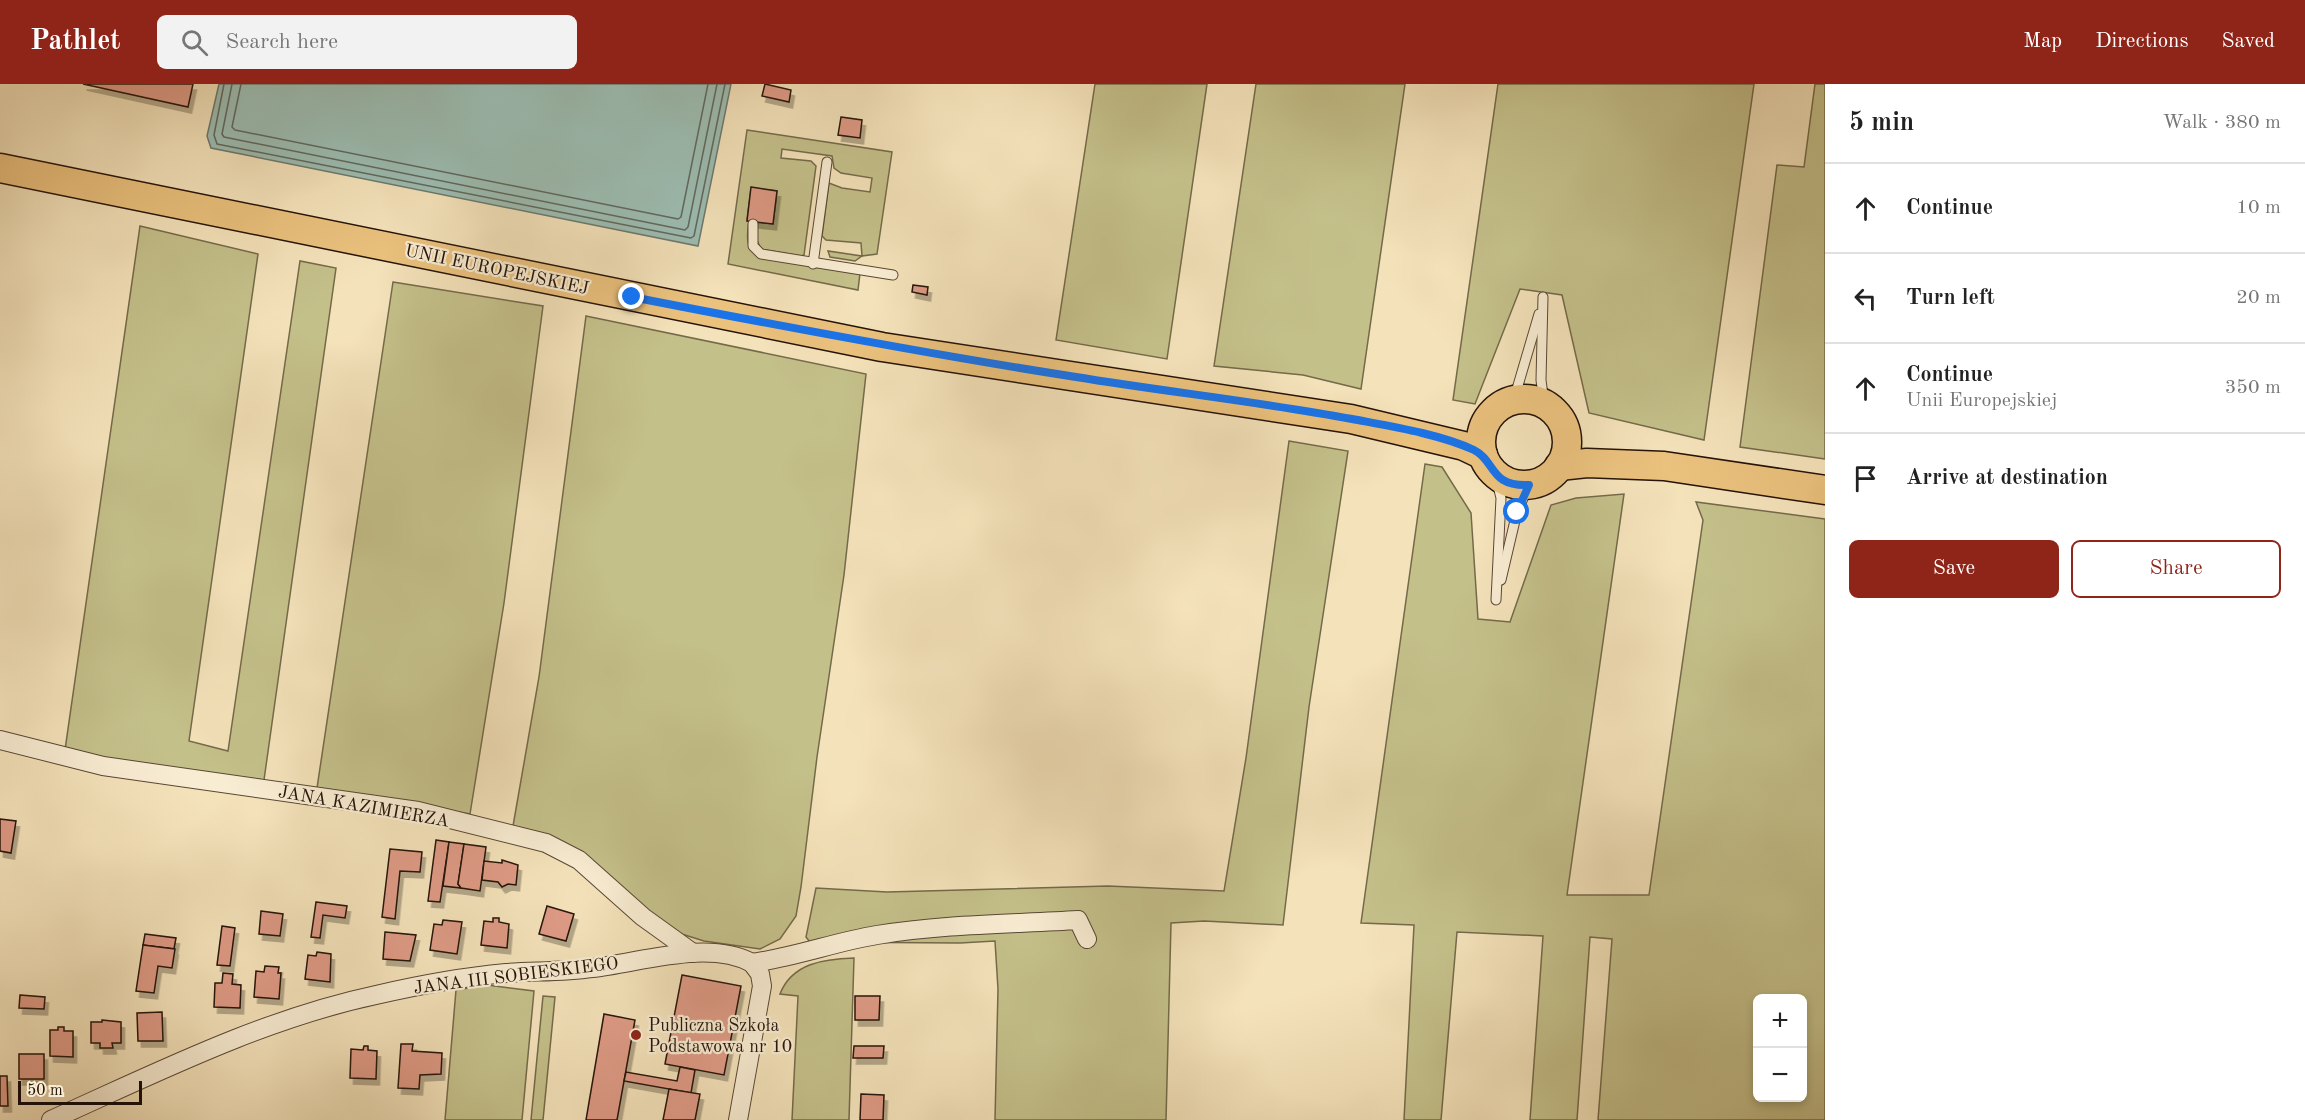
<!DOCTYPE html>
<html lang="en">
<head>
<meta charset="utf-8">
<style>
  :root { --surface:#fff; --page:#f2f2f2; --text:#222; --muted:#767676; --line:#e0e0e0; --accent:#8f2418 }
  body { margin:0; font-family:"Old Standard TT",serif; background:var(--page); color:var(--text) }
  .controls { position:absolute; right:18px; bottom:18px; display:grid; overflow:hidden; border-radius:9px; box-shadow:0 3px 9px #0003 }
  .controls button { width:54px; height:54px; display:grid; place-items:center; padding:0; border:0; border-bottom:2px solid var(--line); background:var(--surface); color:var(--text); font:30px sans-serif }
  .scale { position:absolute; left:18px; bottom:15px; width:124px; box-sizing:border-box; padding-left:6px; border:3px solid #251309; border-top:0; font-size:16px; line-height:21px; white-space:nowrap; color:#251309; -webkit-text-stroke:4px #f8ecd2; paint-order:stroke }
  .stop { position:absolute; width:18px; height:18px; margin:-14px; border:4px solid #1a73e8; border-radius:50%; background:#fff }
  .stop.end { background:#1a73e8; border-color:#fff; box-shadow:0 2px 6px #0008 }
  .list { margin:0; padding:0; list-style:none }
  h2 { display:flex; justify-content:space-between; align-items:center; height:78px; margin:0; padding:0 24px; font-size:26px }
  h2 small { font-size:20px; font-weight:400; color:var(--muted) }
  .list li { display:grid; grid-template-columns:39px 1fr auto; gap:18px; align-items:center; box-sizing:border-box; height:90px; padding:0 24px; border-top:2px solid var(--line) }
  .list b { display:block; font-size:22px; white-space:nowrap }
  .list p { margin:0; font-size:20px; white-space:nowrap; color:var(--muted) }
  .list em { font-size:20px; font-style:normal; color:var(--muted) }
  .actions { display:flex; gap:12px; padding:18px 24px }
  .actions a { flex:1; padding:14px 0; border:2px solid var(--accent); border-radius:9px; text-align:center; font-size:21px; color:var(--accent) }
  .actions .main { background:var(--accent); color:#fff }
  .icon { flex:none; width:33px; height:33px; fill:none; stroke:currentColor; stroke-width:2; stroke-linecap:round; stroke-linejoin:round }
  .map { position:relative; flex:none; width:1825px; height:1036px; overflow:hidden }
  header { display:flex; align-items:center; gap:36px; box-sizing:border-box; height:84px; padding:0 30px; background:var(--accent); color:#fff }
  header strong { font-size:28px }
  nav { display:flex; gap:33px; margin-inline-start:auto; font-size:21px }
  .search { width:420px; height:54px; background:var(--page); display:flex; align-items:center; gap:15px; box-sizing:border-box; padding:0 21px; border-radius:9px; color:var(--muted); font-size:22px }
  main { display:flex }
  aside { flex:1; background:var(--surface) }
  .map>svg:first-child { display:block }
  .green { fill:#c4c08a; stroke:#746a4a; stroke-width:1.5; fill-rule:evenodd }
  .water { fill:#9cbdb2; stroke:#6c796e; stroke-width:1.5 }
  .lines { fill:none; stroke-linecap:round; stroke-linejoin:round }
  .shore { stroke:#60685e; stroke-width:1.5 }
  .building { fill:#de9a85; stroke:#251309; stroke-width:1.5; filter:url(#shadow) }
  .lane-casing { stroke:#594735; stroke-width:11 }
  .street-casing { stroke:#594735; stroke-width:20 }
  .primary-casing { stroke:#251309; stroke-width:31 }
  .lane { stroke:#f8ecd2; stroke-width:9 }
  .street { stroke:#f8ecd2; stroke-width:18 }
  .primary { stroke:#eac17d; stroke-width:28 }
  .route { stroke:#1a73e8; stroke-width:8 }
  .poi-dot { fill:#8f2418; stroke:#f8ecd2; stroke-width:2 }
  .labels { text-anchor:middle; stroke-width:4.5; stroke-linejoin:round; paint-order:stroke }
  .street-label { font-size:18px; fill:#251309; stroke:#f8ecd2 }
  .poi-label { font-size:18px; fill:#251309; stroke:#f8ecd2; text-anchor:start }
</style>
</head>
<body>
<header>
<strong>Pathlet</strong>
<div class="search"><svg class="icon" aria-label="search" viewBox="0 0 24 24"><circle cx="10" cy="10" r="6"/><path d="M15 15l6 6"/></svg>Search here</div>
<nav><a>Map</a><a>Directions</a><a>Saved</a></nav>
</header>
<main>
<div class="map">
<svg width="1825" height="1036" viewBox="0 0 1825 1036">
  <defs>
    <filter id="shadow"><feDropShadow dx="3.5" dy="6" stdDeviation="0" flood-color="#0004"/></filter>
  </defs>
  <rect width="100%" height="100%" fill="#f4e2ba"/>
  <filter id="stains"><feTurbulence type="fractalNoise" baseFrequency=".00333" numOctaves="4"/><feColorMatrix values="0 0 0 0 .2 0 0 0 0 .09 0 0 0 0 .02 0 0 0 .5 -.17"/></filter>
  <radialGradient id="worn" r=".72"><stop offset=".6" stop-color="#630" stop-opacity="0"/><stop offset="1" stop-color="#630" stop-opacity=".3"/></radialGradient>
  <g class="green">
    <polygon points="1095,0 1207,0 1167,275 1056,256"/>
    <polygon points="1256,0 1405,0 1361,305 1303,291 1214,282"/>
    <polygon points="1498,0 1754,0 1704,356 1589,329 1562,211 1520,205 1475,320 1453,316"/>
    <polygon points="1815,0 1825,0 1825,375 1740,363 1777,81 1804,83"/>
    <path d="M747 46 892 68 877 170 862 172 855 177 830 173 828 167 862 172 861 159 826 156 822 152 829 99 842 104 870 108 872 94 841 89 834 84 832 72 782 65 781 74 811 77 816 82 804 171 801 172 761 165 756 154 758 138 773 140 777 107 751 104 747 136 749 137C747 151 745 163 757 172L860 189 858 206 728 180Z"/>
    <polygon points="140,142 258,170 189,657 228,667 300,177 336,184 264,696 138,681 65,666"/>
    <polygon points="393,198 543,222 504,519 470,730 317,704"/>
    <polygon points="586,232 866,290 844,491 817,673 801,803 796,832 780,855 760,865 704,857 672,847 513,742 539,593"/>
    <polygon points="1289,357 1348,367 1309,623 1283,841 1204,837 1171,839 1166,1036 995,1036 998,905 995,857 960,859 810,858 806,853 816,804 887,808 1108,802 1224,807 1246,674"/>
    <path d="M1425 380 1442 383 1471 429 1478 535 1510 538 1551 421 1576 414 1624 410 1567 811H1649L1703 436 1696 418 1825 435V1036H1598L1612 855 1590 853 1577 1036H1530L1543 852 1457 848 1441 1036H1404L1414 841 1361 839ZM1758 914H1802V1014H1758Z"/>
    <path d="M854 874 849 1036H792L798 912 780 910C792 879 824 875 854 874Z"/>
    <polygon points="487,901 534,907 522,1036 445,1036 456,906"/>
    <polygon points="543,912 555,913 543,1036 531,1036"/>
  </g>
  <polygon class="water" points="219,0 731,0 698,162 211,64 207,52"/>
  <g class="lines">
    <g class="shore">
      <polyline points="224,0 214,51 217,60 691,154 694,152 725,0"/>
      <polyline points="232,0 222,50 224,53 685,146 688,143 717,0"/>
      <polyline points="241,0 232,43 235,46 678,135 681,133 708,0"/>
    </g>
  </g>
  <g class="building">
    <polygon points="83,0 193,0 188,23"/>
    <polygon points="765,0 791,6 789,18 762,12"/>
    <polygon points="841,33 862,36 860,54 838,51"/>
    <polygon points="751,103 777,107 773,140 747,137"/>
    <polygon points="913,201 928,203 927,211 912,208"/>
    <polygon points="0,735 16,737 11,769 0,767"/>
    <polygon points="436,756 449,758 440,818 428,817"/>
    <polygon points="449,758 464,760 458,800 461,804 443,802"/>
    <polygon points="464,760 486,763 480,807 461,804 458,800"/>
    <polygon points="390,765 422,768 420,788 400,787 395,835 382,833"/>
    <polygon points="502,776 518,781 516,801 508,800 502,803 498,798 482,796 484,777 502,779"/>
    <polygon points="316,818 347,822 345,834 323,831 320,854 311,853"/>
    <polygon points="547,822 574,830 566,857 539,850"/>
    <polygon points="261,827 283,830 280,852 259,850"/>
    <polygon points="493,834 499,834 499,838 509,840 507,864 481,861 484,837 493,838"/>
    <polygon points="443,836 462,838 457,870 430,866 434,840 442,841"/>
    <polygon points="222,842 235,844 230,882 217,881"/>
    <polygon points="385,848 416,851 410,877 383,875"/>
    <polygon points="145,850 176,854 174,865 143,861"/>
    <polygon points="143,861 175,865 172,884 158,882 154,909 136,907"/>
    <polygon points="317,868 331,870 330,898 305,895 308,871 316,872"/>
    <polygon points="265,882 279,883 278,889 281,889 279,915 254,913 256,887 264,888"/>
    <polygon points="223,889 233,890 232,900 241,901 240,924 214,923 215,899 222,899"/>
    <polygon points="682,891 741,902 724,991 665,980"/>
    <polygon points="20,911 45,913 44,925 19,924"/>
    <polygon points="855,912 880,912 879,936 855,936"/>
    <polygon points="162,928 163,957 138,957 137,929"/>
    <polygon points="604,930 635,936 617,1036 586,1036"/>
    <polygon points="102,936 121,938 121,959 112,959 113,964 100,964 100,959 91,959 91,938 102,938"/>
    <polygon points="58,943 64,943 64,947 73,947 73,973 50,972 50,946 58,946"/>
    <polygon points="401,960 413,960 412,967 442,969 441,990 420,991 419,1005 398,1004"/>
    <polygon points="364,962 368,962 368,966 377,967 376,995 350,994 351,965 363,966"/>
    <polygon points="854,962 884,962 883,974 853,974"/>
    <rect x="19" y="970" width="25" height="25"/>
    <polygon points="680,983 695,986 691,1009 624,997 626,988 677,997"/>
    <polygon points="0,992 7,992 8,1022 0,1022"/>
    <polygon points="669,1005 700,1010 695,1036 663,1036"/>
    <polygon points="861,1010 884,1011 883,1036 860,1036"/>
  </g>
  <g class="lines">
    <defs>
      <g id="lane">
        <polyline points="753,140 753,162 761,170 893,191"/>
        <polyline points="813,180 827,78"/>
        <polyline points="1543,213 1541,296 1544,319"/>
        <polyline points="1514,315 1539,230"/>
        <polyline points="1495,390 1501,414 1496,516"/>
        <polyline points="1501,496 1517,428 1529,401"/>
      </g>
      <g id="street">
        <polyline points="0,656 103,682 418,727 546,759 579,776 643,833 693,869"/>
        <path d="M752 879C795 873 835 858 877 851 943 840 1012 840 1078 836L1087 855"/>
        <path d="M51 1036C156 989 263 935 376 911 419 901 462 893 506 889 534 887 563 888 592 884 639 879 708 855 752 879"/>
        <polyline points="738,1036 762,902 760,890 752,879"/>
      </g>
      <g id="primary">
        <polyline points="0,84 882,263 1351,335 1464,362 1483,371"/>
        <circle cx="1524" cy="358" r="43"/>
        <polyline points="1559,382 1587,379 1664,382 1825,406"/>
      </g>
    </defs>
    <use href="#lane" class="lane-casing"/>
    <use href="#street" class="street-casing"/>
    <use href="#primary" class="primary-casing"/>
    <use href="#lane" class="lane"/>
    <use href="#street" class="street"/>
    <use href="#primary" class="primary"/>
  </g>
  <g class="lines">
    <path class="route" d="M632 213C780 242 927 270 1076 293 1168 308 1261 318 1352 335 1389 342 1440 350 1474 366 1496 377 1489 403 1529 401L1517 428"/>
  </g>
  <circle class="poi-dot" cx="636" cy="951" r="6"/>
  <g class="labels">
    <g class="street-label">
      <text transform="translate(497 185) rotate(12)" y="6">UNII EUROPEJSKIEJ</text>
      <text transform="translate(364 722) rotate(10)" y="6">JANA KAZIMIERZA</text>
      <text transform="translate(516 891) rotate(-7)" y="6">JANA III SOBIESKIEGO</text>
    </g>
    <g class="poi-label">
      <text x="648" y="947">Publiczna Szkoła<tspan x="648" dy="21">Podstawowa nr 10</tspan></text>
    </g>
  </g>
  <rect width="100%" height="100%" filter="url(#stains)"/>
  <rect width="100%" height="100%" fill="url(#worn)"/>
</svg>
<div class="controls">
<button>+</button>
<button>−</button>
</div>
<div class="scale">50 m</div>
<div class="stop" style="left:1517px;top:428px"></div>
<div class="stop end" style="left:632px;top:213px"></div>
</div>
<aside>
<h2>5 min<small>Walk · 380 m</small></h2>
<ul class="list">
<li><svg class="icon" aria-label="ahead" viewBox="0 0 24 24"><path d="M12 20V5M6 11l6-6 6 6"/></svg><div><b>Continue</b></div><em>10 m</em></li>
<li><svg class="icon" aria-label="left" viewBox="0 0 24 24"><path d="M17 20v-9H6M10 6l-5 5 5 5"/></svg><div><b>Turn left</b></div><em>20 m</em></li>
<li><svg class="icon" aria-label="ahead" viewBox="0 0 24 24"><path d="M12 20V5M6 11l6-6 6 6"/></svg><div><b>Continue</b><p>Unii Europejskiej</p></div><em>350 m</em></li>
<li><svg class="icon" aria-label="arrive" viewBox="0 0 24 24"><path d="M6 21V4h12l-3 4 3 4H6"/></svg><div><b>Arrive at destination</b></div></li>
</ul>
<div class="actions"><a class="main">Save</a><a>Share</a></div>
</aside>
</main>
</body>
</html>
